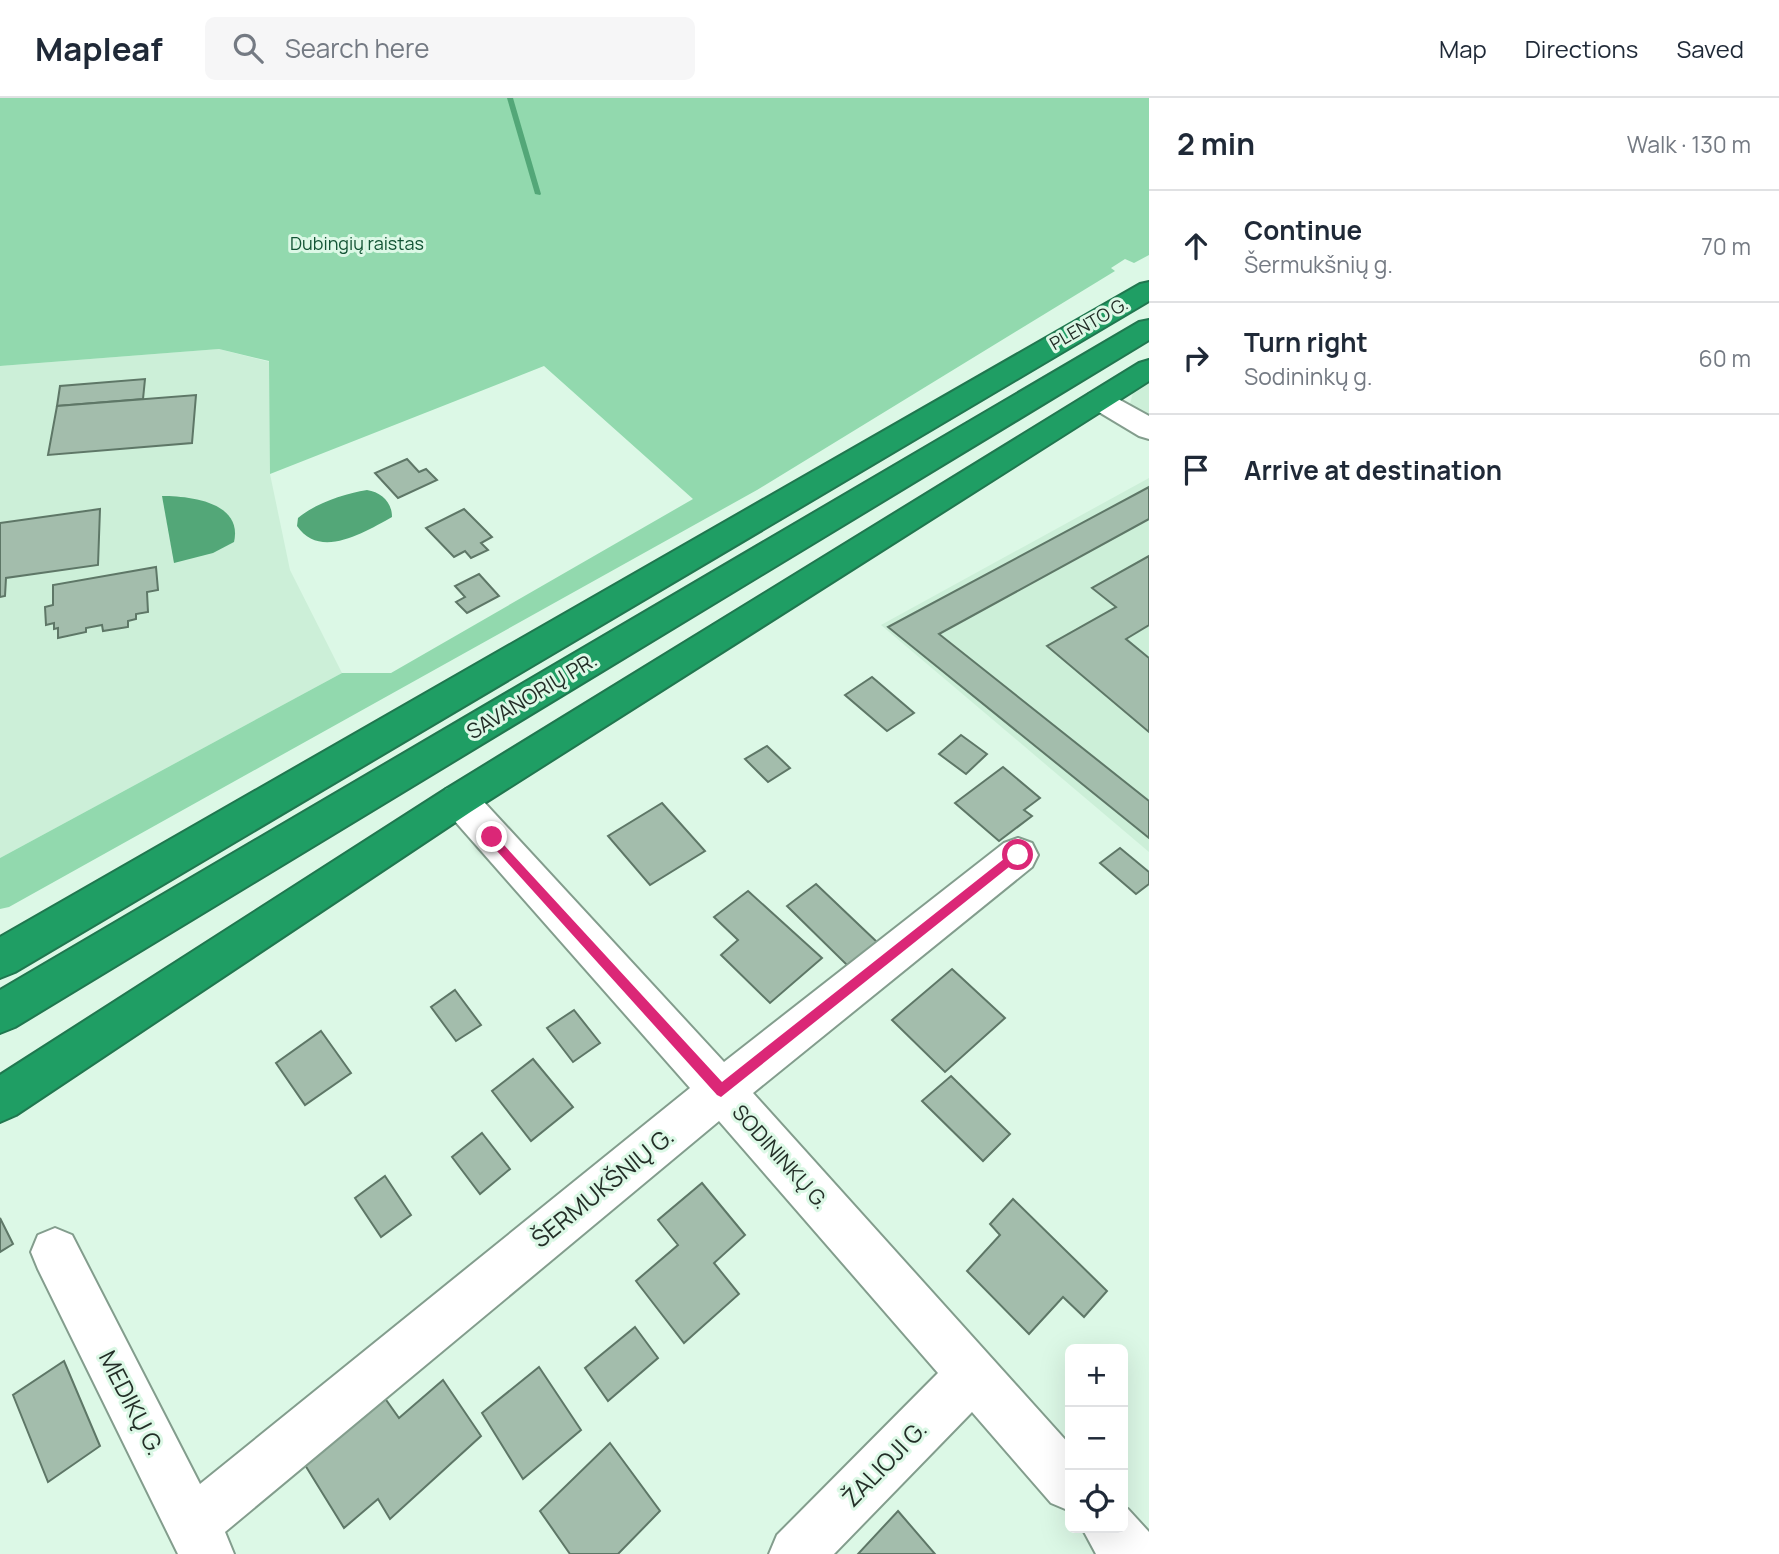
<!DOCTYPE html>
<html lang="en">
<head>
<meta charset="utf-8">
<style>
  :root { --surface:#fff; --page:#f6f6f7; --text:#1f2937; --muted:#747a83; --line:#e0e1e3 }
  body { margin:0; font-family:Manrope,sans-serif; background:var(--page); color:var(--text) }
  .controls { position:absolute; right:21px; bottom:21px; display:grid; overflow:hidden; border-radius:10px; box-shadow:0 7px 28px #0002 }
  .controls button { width:63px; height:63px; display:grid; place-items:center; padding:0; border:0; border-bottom:2px solid var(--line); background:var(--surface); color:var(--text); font:35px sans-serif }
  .stop { position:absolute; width:21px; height:21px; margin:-16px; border:5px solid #db2777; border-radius:50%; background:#fff }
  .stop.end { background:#db2777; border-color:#fff; box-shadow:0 2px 7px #0008 }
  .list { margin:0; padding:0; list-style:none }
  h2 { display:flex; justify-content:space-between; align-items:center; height:91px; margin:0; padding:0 28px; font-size:30px }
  h2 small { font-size:23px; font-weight:400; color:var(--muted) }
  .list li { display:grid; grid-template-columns:46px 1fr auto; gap:21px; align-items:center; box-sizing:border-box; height:112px; padding:0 28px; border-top:2px solid var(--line) }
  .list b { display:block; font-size:26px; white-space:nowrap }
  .list p { margin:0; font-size:23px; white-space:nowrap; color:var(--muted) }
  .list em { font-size:23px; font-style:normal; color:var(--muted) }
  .icon { flex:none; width:38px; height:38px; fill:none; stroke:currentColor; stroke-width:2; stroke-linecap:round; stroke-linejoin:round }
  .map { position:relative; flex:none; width:1149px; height:1456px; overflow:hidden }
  header { display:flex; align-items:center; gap:42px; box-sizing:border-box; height:98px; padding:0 35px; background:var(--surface); border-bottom:2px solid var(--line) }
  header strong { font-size:33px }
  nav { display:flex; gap:38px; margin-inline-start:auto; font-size:24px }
  .search { width:490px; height:63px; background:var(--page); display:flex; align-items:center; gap:18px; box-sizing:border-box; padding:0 24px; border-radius:10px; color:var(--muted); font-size:26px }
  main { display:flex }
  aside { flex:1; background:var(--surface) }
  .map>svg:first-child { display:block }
  .built { fill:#ccefd8 }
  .green { fill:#92d9ae }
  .water { fill:#53a778 }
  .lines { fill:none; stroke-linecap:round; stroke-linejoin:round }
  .stream { fill:#53a778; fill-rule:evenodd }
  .building { fill:#a3bdac; stroke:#5e7767; stroke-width:2 }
  .street-casing { stroke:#839d8d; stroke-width:4 }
  .highway-casing { stroke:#20774f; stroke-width:4 }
  .street { fill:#fff; fill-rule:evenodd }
  .highway { fill:#1f9e64; fill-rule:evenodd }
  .route { fill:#db2777 }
  .labels { text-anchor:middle; stroke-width:6; stroke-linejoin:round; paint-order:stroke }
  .far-park-label { font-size:18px; fill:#135435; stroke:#dcf8e6 }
  .far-street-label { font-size:18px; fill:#232e27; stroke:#dcf8e6 }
  .street-label { font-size:21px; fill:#232e27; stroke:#dcf8e6 }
  .near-street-label { font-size:24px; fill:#232e27; stroke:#dcf8e6 }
</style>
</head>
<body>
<header>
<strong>Mapleaf</strong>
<div class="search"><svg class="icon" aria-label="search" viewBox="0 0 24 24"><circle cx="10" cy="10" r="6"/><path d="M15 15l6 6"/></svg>Search here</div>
<nav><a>Map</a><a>Directions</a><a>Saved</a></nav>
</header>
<main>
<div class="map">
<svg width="1149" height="1456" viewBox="0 0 1149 1456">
  <rect width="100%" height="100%" fill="#dcf8e6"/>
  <g class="built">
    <polygon points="219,251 270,264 270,376 290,472 342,575 0,760 0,268"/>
    <polygon points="1149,281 1149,324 1140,319 1130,306 1134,290"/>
    <polygon points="1149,380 1149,754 881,527"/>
  </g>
  <polygon class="green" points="0,0 1149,0 1149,157 1134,165 1125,161 1111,170 1115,173 757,392 9,809 0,811 0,760 342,575 391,575 693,401 544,268 270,376 269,263 219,251 0,268"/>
  <g class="water">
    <path d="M367 392C381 394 392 404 392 419 365 434 320 462 297 428L298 420C316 405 344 396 367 392Z"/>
    <path d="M162 398C190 398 243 404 234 444L213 455 174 465Z"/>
  </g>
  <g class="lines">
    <polygon class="stream" points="507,0 513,0 541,96 540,97 535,96"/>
  </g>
  <g class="building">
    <polygon points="145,281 143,301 57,308 60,288"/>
    <polygon points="196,297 192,345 48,357 57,308"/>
    <polygon points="407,361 419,374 426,371 437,382 398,400 375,375"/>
    <polygon points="1149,389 1149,421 939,536 1149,703 1149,740 888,529"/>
    <polygon points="100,411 98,467 6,480 5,498 0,499 0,425"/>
    <polygon points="464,411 492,439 481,445 488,452 471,460 465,453 454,459 426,430"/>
    <polygon points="1149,458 1149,527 1126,541 1149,560 1149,634 1047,548 1116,509 1092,490"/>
    <polygon points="156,469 158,492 147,494 148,514 136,516 136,521 128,523 128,529 103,533 102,527 86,530 86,534 58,540 58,530 54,531 54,525 46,527 45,509 53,507 53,487"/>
    <polygon points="479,476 499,498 467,515 456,504 465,499 455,488"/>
    <polygon points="872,579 914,615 887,633 845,597"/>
    <polygon points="961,637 987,656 966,676 939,656"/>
    <polygon points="767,648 790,670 768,684 745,661"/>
    <polygon points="1003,669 1040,700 1024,712 1032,718 999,743 955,705"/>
    <polygon points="662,705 705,753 650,787 608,738"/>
    <polygon points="1120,750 1149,774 1149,786 1136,796 1100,765"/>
    <polygon points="816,786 878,845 849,869 787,808"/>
    <polygon points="748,793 822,860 770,905 721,857 738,842 714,819"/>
    <polygon points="952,871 1005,920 945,974 892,922"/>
    <polygon points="455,892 481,927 456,943 431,909"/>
    <polygon points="574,912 600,945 573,964 547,930"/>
    <polygon points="321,933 351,975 305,1007 276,965"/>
    <polygon points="533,961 573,1009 531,1043 492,993"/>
    <polygon points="951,978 1010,1036 983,1063 922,1003"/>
    <polygon points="482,1035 510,1071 480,1096 452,1059"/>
    <polygon points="385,1078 411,1117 381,1139 355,1100"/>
    <polygon points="702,1085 745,1137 714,1165 739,1196 684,1245 636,1183 678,1147 658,1122"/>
    <polygon points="1013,1101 1107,1193 1084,1219 1063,1199 1029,1236 967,1173 1000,1137 990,1126"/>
    <polygon points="0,1120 13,1146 0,1154"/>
    <polygon points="635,1229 658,1260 608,1303 585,1270"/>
    <polygon points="64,1263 100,1348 48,1384 13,1297"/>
    <polygon points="539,1269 581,1332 523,1381 482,1315"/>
    <polygon points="443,1282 481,1338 390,1421 378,1401 344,1430 305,1367 384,1299 399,1320"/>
    <polygon points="610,1345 660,1413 618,1456 570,1456 540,1413"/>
    <polygon points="898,1413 935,1456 858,1456"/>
  </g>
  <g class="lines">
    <defs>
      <g id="street">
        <polygon points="1099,293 1109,296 1149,318 1149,341 1139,338 1089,308 1085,302 1089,296"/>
        <polygon points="459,686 472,691 724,964 1004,745 1018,740 1032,745 1038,757 1032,769 753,995 1070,1347 1070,1413 1051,1405 972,1314 834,1456 769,1456 777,1437 938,1275 719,1023 225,1434 234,1456 178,1456 38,1171 31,1154 38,1137 55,1130 72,1137 200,1386 690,990 446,713 440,702 446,691"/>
        <polygon points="1123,1409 1128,1411 1149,1434 1149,1456 1096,1456 1082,1430 1123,1430"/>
      </g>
      <g id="highway">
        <polygon points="1149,184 1149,203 15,874 0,880 0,839 1140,186"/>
        <polygon points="1149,222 1149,242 15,929 0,935 0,892 1139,224"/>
        <polygon points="1149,262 1149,283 472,713 16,1017 0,1024 0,977 446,691 1139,265"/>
      </g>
    </defs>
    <use href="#street" class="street-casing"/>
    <use href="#highway" class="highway-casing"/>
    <use href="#street" class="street"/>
    <use href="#highway" class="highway"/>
  </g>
  <polygon class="route" points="492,734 722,984 1014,753 1018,752 1024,757 721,999 717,997 488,743 486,739"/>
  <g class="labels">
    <g class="far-park-label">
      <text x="357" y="152">Dubingių raistas</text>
    </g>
    <g class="far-street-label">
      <text transform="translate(1089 226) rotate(-30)" y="6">PLENTO G.</text>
    </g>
    <g class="street-label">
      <text transform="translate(532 598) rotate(-31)" y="7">SAVANORIŲ PR.</text>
      <text transform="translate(780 1059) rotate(48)" y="7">SODININKŲ G.</text>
    </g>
    <g class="near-street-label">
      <text transform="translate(603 1090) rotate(-39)" y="8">ŠERMUKŠNIŲ G.</text>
      <text transform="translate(131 1305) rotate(63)" y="8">MEDIKŲ G.</text>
      <text transform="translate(885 1366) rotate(-46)" y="8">ŽALIOJI G.</text>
    </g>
  </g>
</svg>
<div class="controls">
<button>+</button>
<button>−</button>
<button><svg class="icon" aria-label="locate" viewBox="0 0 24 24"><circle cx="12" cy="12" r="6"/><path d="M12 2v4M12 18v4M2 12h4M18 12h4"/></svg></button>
</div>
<div class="stop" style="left:1018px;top:757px"></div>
<div class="stop end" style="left:492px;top:739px"></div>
</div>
<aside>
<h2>2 min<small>Walk · 130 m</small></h2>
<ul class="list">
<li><svg class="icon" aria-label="ahead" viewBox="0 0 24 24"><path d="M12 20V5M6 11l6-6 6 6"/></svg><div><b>Continue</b><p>Šermukšnių g.</p></div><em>70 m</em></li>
<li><svg class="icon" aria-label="right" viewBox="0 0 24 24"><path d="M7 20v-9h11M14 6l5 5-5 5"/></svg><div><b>Turn right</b><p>Sodininkų g.</p></div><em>60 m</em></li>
<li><svg class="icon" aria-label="arrive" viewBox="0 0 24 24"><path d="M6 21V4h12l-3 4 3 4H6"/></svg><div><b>Arrive at destination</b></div></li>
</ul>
</aside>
</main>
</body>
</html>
